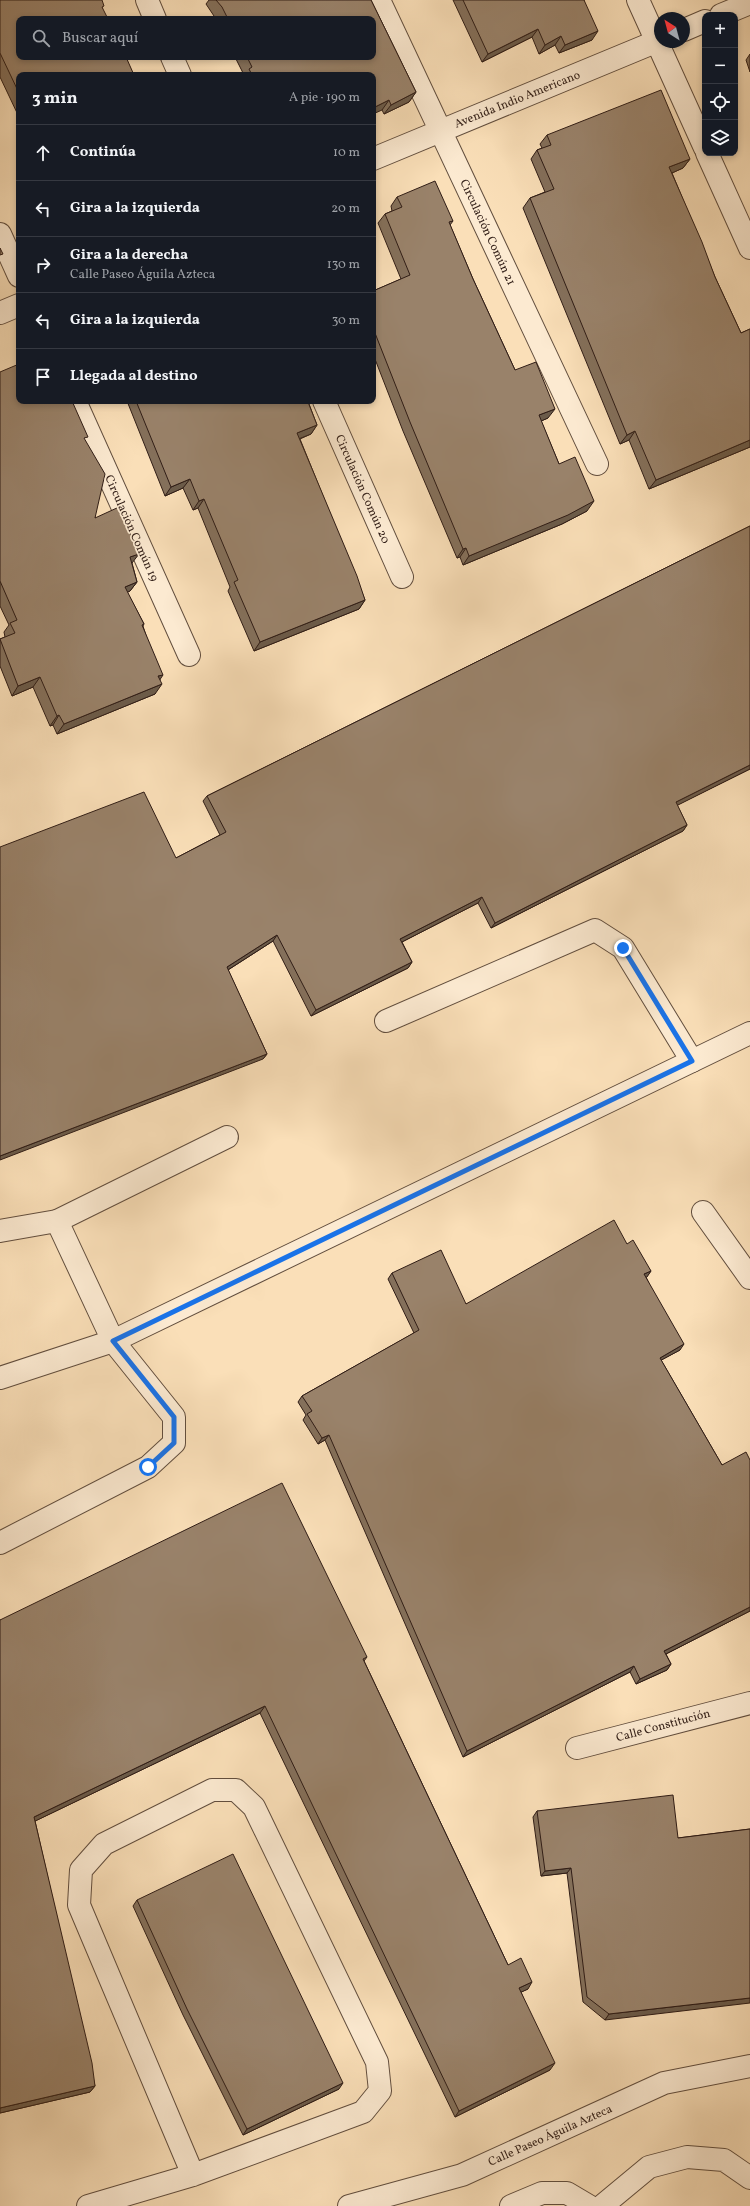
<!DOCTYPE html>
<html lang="es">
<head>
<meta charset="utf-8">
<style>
  :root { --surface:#171b24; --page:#242831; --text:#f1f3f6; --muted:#9ea1a6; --line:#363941 }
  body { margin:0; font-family:Vollkorn,serif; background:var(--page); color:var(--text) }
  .controls { position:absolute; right:12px; top:12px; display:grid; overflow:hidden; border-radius:8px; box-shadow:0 2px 6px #0003 }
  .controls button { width:36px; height:36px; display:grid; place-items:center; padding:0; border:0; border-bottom:1px solid var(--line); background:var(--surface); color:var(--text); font:20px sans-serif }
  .compass { position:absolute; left:654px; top:12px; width:36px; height:36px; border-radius:50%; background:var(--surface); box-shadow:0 2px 6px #0003; rotate:324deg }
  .stop { position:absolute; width:12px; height:12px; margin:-9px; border:3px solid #1a73e8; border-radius:50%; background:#fff }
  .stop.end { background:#1a73e8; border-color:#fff; box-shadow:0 1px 4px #0008 }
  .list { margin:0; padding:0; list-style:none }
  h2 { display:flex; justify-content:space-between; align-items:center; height:52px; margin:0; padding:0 16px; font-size:17px }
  h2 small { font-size:13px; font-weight:400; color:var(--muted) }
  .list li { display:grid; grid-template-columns:26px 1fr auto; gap:12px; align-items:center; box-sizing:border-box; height:56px; padding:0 16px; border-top:1px solid var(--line) }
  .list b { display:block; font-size:15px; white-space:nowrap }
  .list p { margin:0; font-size:13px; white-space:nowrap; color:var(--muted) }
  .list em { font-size:13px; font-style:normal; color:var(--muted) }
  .icon { flex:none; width:22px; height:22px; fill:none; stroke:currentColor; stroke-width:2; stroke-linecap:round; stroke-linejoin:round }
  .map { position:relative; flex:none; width:750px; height:2206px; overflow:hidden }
  .search { position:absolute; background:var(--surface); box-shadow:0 2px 6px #0003; left:16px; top:16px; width:360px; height:44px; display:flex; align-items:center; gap:10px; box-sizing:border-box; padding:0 14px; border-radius:8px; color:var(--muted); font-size:15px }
  .panel { position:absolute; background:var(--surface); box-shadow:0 2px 6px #0003; left:16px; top:72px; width:360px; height:332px; border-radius:8px }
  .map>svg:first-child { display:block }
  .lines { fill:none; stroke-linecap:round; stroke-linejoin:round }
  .minor-casing { stroke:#624e3e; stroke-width:24 }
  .minor { stroke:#fcead1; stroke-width:22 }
  .wall { fill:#84705b; stroke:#301d16 }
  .shaded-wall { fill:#6b5b4a; stroke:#301d16 }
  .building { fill:#99826a; stroke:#301d16 }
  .route { stroke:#1a73e8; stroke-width:5 }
  .labels { text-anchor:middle; stroke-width:3.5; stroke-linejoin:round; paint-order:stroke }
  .street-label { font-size:12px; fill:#301d16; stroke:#fcead1 }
</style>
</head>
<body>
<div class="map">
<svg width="750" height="2206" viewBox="0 0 750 2206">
  <rect width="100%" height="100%" fill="#fadfb8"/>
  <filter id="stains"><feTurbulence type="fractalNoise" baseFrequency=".005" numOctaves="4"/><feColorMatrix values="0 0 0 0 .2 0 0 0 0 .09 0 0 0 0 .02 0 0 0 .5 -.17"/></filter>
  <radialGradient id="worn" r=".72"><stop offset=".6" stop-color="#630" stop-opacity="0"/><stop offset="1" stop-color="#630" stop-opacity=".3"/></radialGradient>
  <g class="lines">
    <defs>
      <g id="minor">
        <polyline points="147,0 155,19"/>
        <polyline points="379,0 597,464"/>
        <polyline points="638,0 705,148"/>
        <polyline points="721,15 750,3"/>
        <polyline points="684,30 705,21"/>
        <polyline points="172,57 180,75"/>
        <polyline points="707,153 750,248"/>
        <polyline points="373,159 660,40"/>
        <polyline points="0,234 19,276"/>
        <polyline points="0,313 19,305"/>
        <polyline points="75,401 189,655"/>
        <polyline points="324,401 402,577"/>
        <polyline points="386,1021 595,930 623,948 692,1061"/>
        <polyline points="703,1212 750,1278"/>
        <polyline points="57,1221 227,1137"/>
        <polyline points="0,1231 57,1221 113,1341 174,1417 174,1443 148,1467 0,1543"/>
        <polyline points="0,1378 113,1341 750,1033"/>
        <polyline points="577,1748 750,1703"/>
        <polyline points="88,2206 193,2175 363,2112 380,2091 377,2062 254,1807 236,1790 212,1790 104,1844 81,1870 79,1905 193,2175"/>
        <polyline points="349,2206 462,2175 664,2083 750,2066"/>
        <polyline points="511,2206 542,2193 567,2193 589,2206"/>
        <polyline points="602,2206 649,2167 687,2157 724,2160 750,2178"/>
      </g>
    </defs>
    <use href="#minor" class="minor-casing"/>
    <use href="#minor" class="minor"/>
  </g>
  <g class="wall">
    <polygon points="0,0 103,8 19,75 19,117 0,77"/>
    <polygon points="209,0 371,0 416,92 409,102 384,114 382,110 373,75 244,75 235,57 373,57 373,19 216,19 206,4"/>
    <polygon points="453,0 584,0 592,40 559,53 555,45 539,54 532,37 482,62"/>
    <polygon points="750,54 750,72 746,60"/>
    <polygon points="547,135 690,159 683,168 672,173 715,277 741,333 750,329 750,447 649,489 629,440 620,444 523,208 530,198 545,192 531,159 537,150 542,148 540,144"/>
    <polygon points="397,197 453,221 450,225 473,279 515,370 548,418 541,421 559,464 587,511 562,524 463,565 460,557 457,558 403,431 373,354 373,291 401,279 378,223 385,214 392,211 391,206"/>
    <polygon points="0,372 19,401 85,441 95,518 132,563 137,582 130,591 127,592 144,624 143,626 160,680 155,694 57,734 53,725 50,726 33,687 12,696 0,666 0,639 5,637 4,632 9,625 0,606"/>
    <polygon points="127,401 311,401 309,404 317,425 311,434 300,439 365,600 359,609 254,651 228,591 230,587 198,508 193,510 183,488 165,496"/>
    <polygon points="750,526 750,769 677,805 687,825 683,831 491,928 478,903 402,942 412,962 408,968 311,1016 273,941 228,970 267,1054 263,1059 176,858 220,835 203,801 207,796"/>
    <polygon points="627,1244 651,1271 646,1277 680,1350 661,1360 722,1465 750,1460 750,1611 666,1654 671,1664 667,1670 636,1684 630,1672 463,1757 325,1440 318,1444 303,1420 306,1415 298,1402 302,1396 414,1333 388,1279 392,1273 466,1304"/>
    <polygon points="0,1620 367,1657 364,1661 508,1965 528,1989 521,1992 550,2070 455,2117 260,1713 35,1821 95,2086 90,2092 0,2113"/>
    <polygon points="537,1811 678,1838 750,1829 605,2020 583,2002 567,1873 541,1876 533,1817"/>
    <polygon points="137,1900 339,2089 243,2135 183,2015 133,1906"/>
  </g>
  <g class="shaded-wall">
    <polygon points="538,29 532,37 482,62 488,54"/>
    <polygon points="598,31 592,40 559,53 565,45"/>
    <polygon points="561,36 555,45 539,54 545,45"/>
    <polygon points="416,92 409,102 384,114 391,105"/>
    <polygon points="389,100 382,110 373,114 373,108"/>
    <polygon points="690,159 683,168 663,177 669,167"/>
    <polygon points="555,409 548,418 532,425 539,415"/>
    <polygon points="317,425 311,434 291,442 297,433"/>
    <polygon points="635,431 629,440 620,444 627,435"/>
    <polygon points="750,440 750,447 649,489 656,480"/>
    <polygon points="190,479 183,488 165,496 171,487"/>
    <polygon points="204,499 198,508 193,510 199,501"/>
    <polygon points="594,501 587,511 562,524 463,565 469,556"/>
    <polygon points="466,548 460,557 457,558 463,549"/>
    <polygon points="139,554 132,563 123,567 130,557"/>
    <polygon points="137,582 130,591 118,597 125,587"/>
    <polygon points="365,600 359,609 254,651 260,642"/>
    <polygon points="163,675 157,684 158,676"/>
    <polygon points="40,677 33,687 12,696 18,686"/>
    <polygon points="162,684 155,694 57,734 64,724"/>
    <polygon points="59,715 53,725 50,726 57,716"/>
    <polygon points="750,765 750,769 672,808 676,802"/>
    <polygon points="687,825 683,831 491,928 495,923"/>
    <polygon points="482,897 478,903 396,945 400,939"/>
    <polygon points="277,935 273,941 223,973 227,967"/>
    <polygon points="412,962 408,968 311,1016 316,1010"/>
    <polygon points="267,1054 263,1059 0,1160 0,1156"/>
    <polygon points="651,1271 647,1277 640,1280 644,1274"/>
    <polygon points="684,1344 680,1350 656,1363 660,1358"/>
    <polygon points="329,1435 325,1440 318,1444 322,1438"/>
    <polygon points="750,1607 750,1611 660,1657 664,1651"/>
    <polygon points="671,1664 667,1670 636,1684 640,1679"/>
    <polygon points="634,1666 630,1672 463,1757 467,1751"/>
    <polygon points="265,1706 260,1713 29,1824 34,1817"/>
    <polygon points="571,1868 567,1873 541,1876 545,1871"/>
    <polygon points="532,1982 528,1989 515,1995 519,1988"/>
    <polygon points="750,1998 750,2003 605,2020 609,2014"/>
    <polygon points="555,2063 550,2070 455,2117 459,2111"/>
    <polygon points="343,2083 339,2089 243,2135 247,2129"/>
    <polygon points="95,2086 90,2092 0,2113 0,2108"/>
  </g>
  <g class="building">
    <polygon points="0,0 102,0 104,6 102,7 108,19 19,19 19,57 126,57 134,75 19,75 19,93 0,53"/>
    <polygon points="216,0 371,0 416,92 391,105 389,100 373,108 373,75 252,75 249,69 252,67 247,57 373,57 373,19 228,19 222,7"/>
    <polygon points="463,0 584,0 598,31 565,45 561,36 545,45 538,29 488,54"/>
    <polygon points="661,90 690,159 669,167 702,242 715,277 741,333 750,329 750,440 656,480 635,431 627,435 530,198 554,189 537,150 551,145 547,135"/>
    <polygon points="435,181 453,221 449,222 473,279 515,370 536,362 555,409 539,415 559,464 575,457 594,501 568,515 469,556 466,548 463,549 410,422 373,328 373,291 410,275 385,214 402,207 397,197"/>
    <polygon points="0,248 3,254 0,255"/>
    <polygon points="19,364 19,401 72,401 88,437 84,438 105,474 95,518 119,507 139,554 130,557 137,582 125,587 144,624 142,625 163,675 158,676 162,684 64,724 59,715 57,716 40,677 18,686 0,639 15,633 10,623 17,620 0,581 0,372"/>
    <polygon points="136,401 309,401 308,402 317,425 297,433 357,576 365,600 260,642 234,582 238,580 204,499 199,501 190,479 171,487"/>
    <polygon points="750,526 750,765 676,802 687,825 495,923 482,897 400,939 412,962 316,1010 277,935 227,967 267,1054 0,1156 0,847 144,792 176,858 226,832 207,796"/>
    <polygon points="614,1220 627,1244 633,1240 651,1271 644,1274 684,1344 660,1358 722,1465 746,1452 750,1460 750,1607 664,1651 671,1664 640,1679 634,1666 467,1751 329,1435 322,1438 307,1414 312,1411 302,1396 419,1330 392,1273 441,1250 466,1304"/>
    <polygon points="282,1483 367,1657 363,1659 508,1965 521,1958 532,1982 519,1988 555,2063 459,2111 265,1706 34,1817 92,2063 95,2086 0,2108 0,1620"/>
    <polygon points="673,1795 678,1838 750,1829 750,1998 609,2014 587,1997 571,1868 545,1871 537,1811"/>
    <polygon points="233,1854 343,2083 247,2129 187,2009 137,1900"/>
  </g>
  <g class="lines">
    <polyline class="route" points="148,1467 174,1443 174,1417 113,1341 692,1061 623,948"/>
  </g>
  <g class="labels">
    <g class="street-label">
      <text transform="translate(517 99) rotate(-22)" y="4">Avenida Indio Americano</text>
      <text transform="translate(488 232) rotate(65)" y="4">Circulación Común 21</text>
      <text transform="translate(363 489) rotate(66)" y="4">Circulación Común 20</text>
      <text transform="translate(132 528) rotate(66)" y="4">Circulación Común 19</text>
      <text transform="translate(663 1725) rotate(-15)" y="4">Calle Constitución</text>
      <text transform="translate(550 2135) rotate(-24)" y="4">Calle Paseo Águila Azteca</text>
    </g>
  </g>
  <rect width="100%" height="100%" filter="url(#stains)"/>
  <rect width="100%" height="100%" fill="url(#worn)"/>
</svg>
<div class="controls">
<button>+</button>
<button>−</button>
<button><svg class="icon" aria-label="locate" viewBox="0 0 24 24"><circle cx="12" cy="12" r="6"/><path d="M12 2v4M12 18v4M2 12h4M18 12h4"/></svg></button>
<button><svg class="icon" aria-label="layers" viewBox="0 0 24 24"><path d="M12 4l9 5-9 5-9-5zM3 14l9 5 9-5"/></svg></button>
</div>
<svg class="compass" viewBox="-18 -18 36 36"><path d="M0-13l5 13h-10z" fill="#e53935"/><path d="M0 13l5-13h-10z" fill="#9ea1a6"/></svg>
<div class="stop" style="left:148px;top:1467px"></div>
<div class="stop end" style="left:623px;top:948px"></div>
<div class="search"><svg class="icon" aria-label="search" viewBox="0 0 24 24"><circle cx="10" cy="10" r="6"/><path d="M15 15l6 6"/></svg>Buscar aquí</div>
<section class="panel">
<h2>3 min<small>A pie · 190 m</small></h2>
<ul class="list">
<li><svg class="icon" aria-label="ahead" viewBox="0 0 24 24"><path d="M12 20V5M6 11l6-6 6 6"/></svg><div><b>Continúa</b></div><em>10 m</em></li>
<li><svg class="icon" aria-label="left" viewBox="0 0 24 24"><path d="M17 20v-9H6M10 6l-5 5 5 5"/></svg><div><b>Gira a la izquierda</b></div><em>20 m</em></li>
<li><svg class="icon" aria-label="right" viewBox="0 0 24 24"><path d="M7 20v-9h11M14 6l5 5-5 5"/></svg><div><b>Gira a la derecha</b><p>Calle Paseo Águila Azteca</p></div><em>130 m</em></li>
<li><svg class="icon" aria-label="left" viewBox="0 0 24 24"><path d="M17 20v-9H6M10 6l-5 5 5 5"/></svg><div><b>Gira a la izquierda</b></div><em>30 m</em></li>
<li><svg class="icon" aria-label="arrive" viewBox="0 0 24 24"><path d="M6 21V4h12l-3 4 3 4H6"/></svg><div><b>Llegada al destino</b></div></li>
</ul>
</section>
</div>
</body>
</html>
